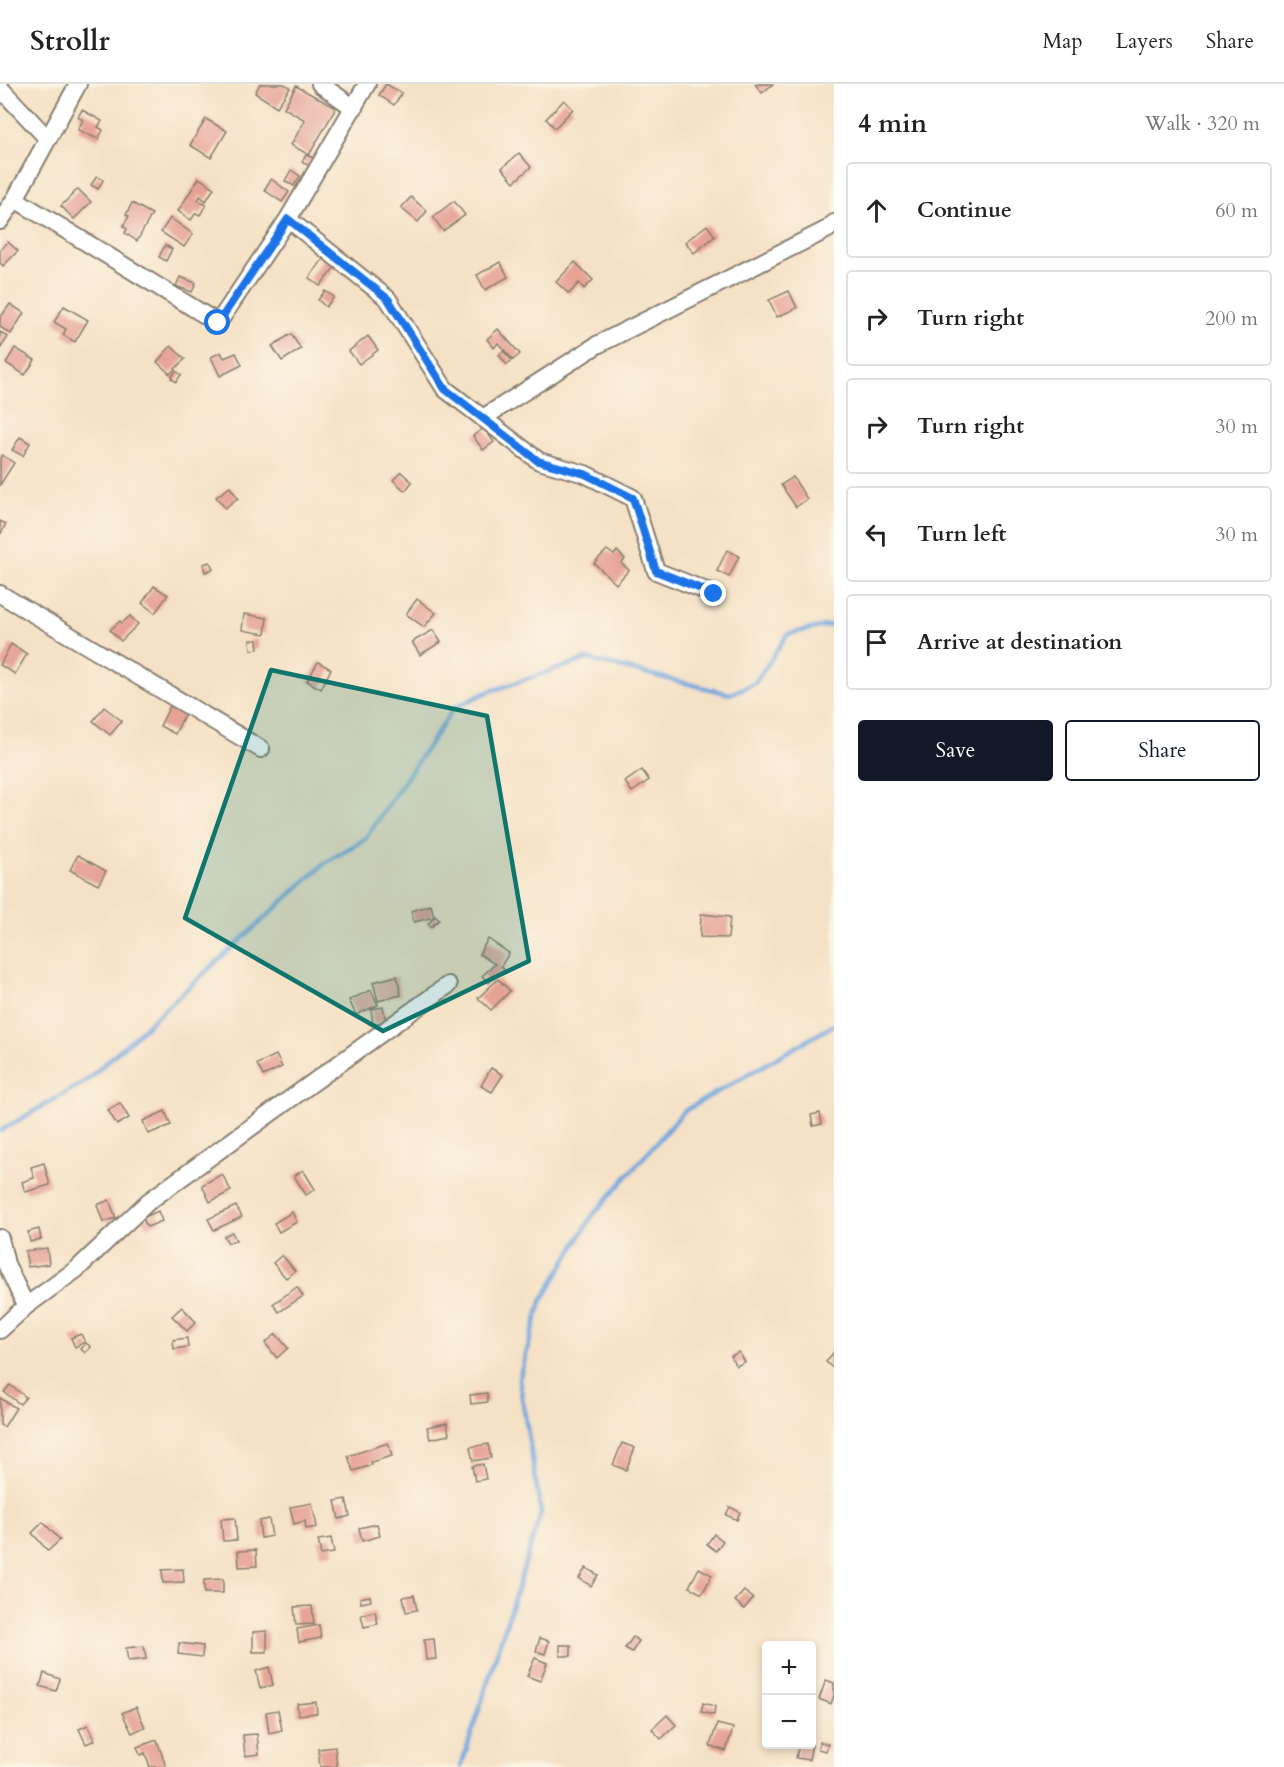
<!DOCTYPE html>
<html lang="en">
<head>
<meta charset="utf-8">
<style>
  :root { --surface:#fff; --page:#f6f6f6; --text:#222; --muted:#767676; --line:#e0e0e0; --accent:#111827 }
  body { margin:0; font-family:Cardo,serif; background:var(--page); color:var(--text) }
  .controls { position:absolute; right:18px; bottom:18px; display:grid; overflow:hidden; border-radius:6px; box-shadow:0 3px 9px #0003 }
  .controls button { width:54px; height:54px; display:grid; place-items:center; padding:0; border:0; border-bottom:2px solid var(--line); background:var(--surface); color:var(--text); font:30px sans-serif }
  .stop { position:absolute; width:18px; height:18px; margin:-14px; border:4px solid #1a73e8; border-radius:50%; background:#fff }
  .stop.end { background:#1a73e8; border-color:#fff; box-shadow:0 2px 6px #0008 }
  .list { margin:0; padding:0; list-style:none }
  h2 { display:flex; justify-content:space-between; align-items:center; height:78px; margin:0; padding:0 24px; font-size:26px }
  h2 small { font-size:20px; font-weight:400; color:var(--muted) }
  .list li { display:grid; grid-template-columns:39px 1fr auto; gap:18px; align-items:center; box-sizing:border-box; height:96px; margin:0 12px 12px; padding:0 12px; border:2px solid var(--line); border-radius:6px }
  .list b { display:block; font-size:22px; white-space:nowrap }
  .list em { font-size:20px; font-style:normal; color:var(--muted) }
  .actions { display:flex; gap:12px; padding:18px 24px }
  .actions a { flex:1; padding:14px 0; border:2px solid var(--accent); border-radius:6px; text-align:center; font-size:21px; color:var(--accent) }
  .actions .main { background:var(--accent); color:#fff }
  .icon { flex:none; width:33px; height:33px; fill:none; stroke:currentColor; stroke-width:2; stroke-linecap:round; stroke-linejoin:round }
  .map { position:relative; flex:none; width:834px; height:1683px; overflow:hidden }
  header { display:flex; align-items:center; gap:36px; box-sizing:border-box; height:84px; padding:0 30px; background:var(--surface); border-bottom:2px solid var(--line) }
  header strong { font-size:28px }
  nav { display:flex; gap:33px; margin-inline-start:auto; font-size:21px }
  main { display:flex }
  aside { flex:1; background:var(--surface) }
  .map>svg:first-child { display:block }
  .lines { fill:none; stroke-linecap:round; stroke-linejoin:round }
  .stream { stroke:#72a6de; stroke-width:4.5 }
  .building { fill:#e6a395 }
  .minor-casing { stroke:#887e70; stroke-width:20 }
  .minor { stroke:#fff; stroke-width:16 }
  .route { stroke:#1a73e8; stroke-width:8 }
  .marked { fill:#0f766e; fill-opacity:0.2; stroke:#0f766e; stroke-width:4.5; stroke-linejoin:round }
</style>
</head>
<body>
<header>
<strong>Strollr</strong>
<nav><a>Map</a><a>Layers</a><a>Share</a></nav>
</header>
<main>
<div class="map">
<svg width="834" height="1683" viewBox="0 0 834 1683">
  <rect width="100%" height="100%" fill="#fcf5e5"/>
  <filter id="ink" filterUnits="userSpaceOnUse"><feTurbulence type="fractalNoise" baseFrequency=".0167" numOctaves="2"/><feDisplacementMap in="SourceGraphic" scale="12" xChannelSelector="R" yChannelSelector="G"/><feConvolveMatrix kernelMatrix="1 2 1 2 8 2 1 2 1" color-interpolation-filters="sRGB"/></filter>
  <filter id="wash" filterUnits="userSpaceOnUse"><feTurbulence type="fractalNoise" baseFrequency=".008" numOctaves="4" result="noise"/><feDisplacementMap in="SourceGraphic" scale="24" xChannelSelector="R" yChannelSelector="G"/><feGaussianBlur stdDeviation="1.35" result="paint"/><feColorMatrix in="noise" values="0 0 0 0 0 0 0 0 0 0 0 0 0 0 0 0 0 1.4 0 .05"/><feComposite in="paint" operator="in"/></filter>
  <g filter="url(#wash)">
    <rect width="100%" height="100%" fill="#f5e1c5"/>
    <g class="lines">
      <g class="stream">
        <polyline points="0,1047 86,997 325,779 365,755 454,624 485,609 587,575 730,610 755,599 788,550 834,540"/>
        <polyline points="461,1683 541,1429 519,1295 541,1218 593,1131 684,1027 834,941"/>
      </g>
    </g>
    <g id="blocks">
      <g class="building">
        <polygon points="260,0 284,0 290,4 277,23 255,9"/>
        <polygon points="386,0 402,9 394,21 379,11"/>
        <polygon points="755,0 773,0 762,9"/>
        <polygon points="296,2 336,24 309,71 291,61 305,36 284,24"/>
        <polygon points="564,16 573,25 555,44 546,35"/>
        <polygon points="82,26 102,37 98,43 103,46 98,55 78,46 83,36 78,33"/>
        <polygon points="206,35 227,47 211,74 190,61"/>
        <polygon points="519,69 531,83 514,98 502,84"/>
        <polygon points="306,71 314,74 310,82 302,78"/>
        <polygon points="291,86 300,92 294,102 285,97"/>
        <polygon points="97,92 103,96 98,105 91,101"/>
        <polygon points="199,94 214,104 206,117 200,112 198,116 206,121 200,131 196,129 191,136 178,127"/>
        <polygon points="271,95 289,108 282,118 264,106"/>
        <polygon points="78,105 91,118 74,135 61,122"/>
        <polygon points="411,113 427,127 418,138 401,124"/>
        <polygon points="454,117 465,131 443,147 433,133"/>
        <polygon points="132,119 152,130 137,157 125,149 127,145 123,142 129,132 126,131"/>
        <polygon points="170,134 193,150 184,163 161,148"/>
        <polygon points="707,141 715,152 694,169 685,158"/>
        <polygon points="8,158 18,167 3,182 0,179 0,166"/>
        <polygon points="165,161 172,165 166,177 159,173"/>
        <polygon points="326,171 338,179 320,202 309,194"/>
        <polygon points="500,178 508,193 485,206 477,191"/>
        <polygon points="575,178 593,196 584,205 579,199 569,210 556,198"/>
        <polygon points="180,193 196,199 192,208 176,202"/>
        <polygon points="325,207 334,213 326,223 318,216"/>
        <polygon points="789,207 797,224 777,233 769,216"/>
        <polygon points="10,220 24,229 11,250 0,243 0,234"/>
        <polygon points="64,222 88,236 75,258 63,251 66,245 54,238"/>
        <polygon points="498,245 520,270 513,276 498,259 494,264 487,255"/>
        <polygon points="0,248 8,253 0,265"/>
        <polygon points="291,250 301,265 282,277 272,262"/>
        <polygon points="368,252 378,266 359,280 349,267"/>
        <polygon points="171,262 185,275 170,290 157,278"/>
        <polygon points="15,264 35,276 25,291 6,279"/>
        <polygon points="503,267 512,276 507,281 499,271"/>
        <polygon points="221,268 224,274 236,269 242,281 220,292 211,273"/>
        <polygon points="176,287 181,291 176,298 171,294"/>
        <polygon points="484,344 494,358 483,366 473,352"/>
        <polygon points="20,353 30,359 23,372 12,366"/>
        <polygon points="2,371 14,379 0,401 0,374"/>
        <polygon points="401,388 412,398 405,407 393,396"/>
        <polygon points="793,393 807,415 796,423 781,401"/>
        <polygon points="230,403 238,414 225,424 216,413"/>
        <polygon points="0,437 6,440 0,451"/>
        <polygon points="607,466 614,471 617,467 625,475 621,479 629,486 616,500 594,479"/>
        <polygon points="727,466 739,472 729,493 717,487"/>
        <polygon points="210,478 213,485 205,488 203,480"/>
        <polygon points="154,502 168,511 155,529 142,519"/>
        <polygon points="417,515 436,529 424,543 406,530"/>
        <polygon points="244,530 267,534 265,550 242,546"/>
        <polygon points="130,532 138,540 121,557 110,546 120,537 122,539"/>
        <polygon points="433,546 441,558 420,571 412,558"/>
        <polygon points="250,556 257,556 258,565 251,566"/>
        <polygon points="11,560 27,570 15,590 0,581"/>
        <polygon points="318,578 331,585 321,605 307,597"/>
        <polygon points="170,622 185,629 175,650 160,642"/>
        <polygon points="104,623 122,637 110,651 93,637"/>
        <polygon points="642,686 649,696 632,708 625,698"/>
        <polygon points="78,771 106,787 98,801 70,786"/>
        <polygon points="431,821 434,833 414,838 411,827"/>
        <polygon points="701,830 730,833 728,854 700,853"/>
        <polygon points="435,832 439,836 431,843 428,840"/>
        <polygon points="488,855 509,869 501,882 504,885 489,899 482,892 495,880 479,870"/>
        <polygon points="397,892 401,911 378,917 373,898"/>
        <polygon points="498,895 510,907 491,926 478,914"/>
        <polygon points="371,906 378,921 356,931 349,916"/>
        <polygon points="383,923 386,937 373,940 371,925"/>
        <polygon points="276,971 282,983 263,992 257,980"/>
        <polygon points="491,984 503,991 492,1008 481,1002"/>
        <polygon points="120,1019 129,1034 117,1041 108,1026"/>
        <polygon points="165,1027 171,1041 148,1050 143,1037"/>
        <polygon points="820,1029 822,1040 813,1042 811,1031"/>
        <polygon points="44,1079 50,1101 25,1108 22,1098 34,1094 31,1083"/>
        <polygon points="303,1086 315,1105 306,1111 294,1092"/>
        <polygon points="222,1090 231,1107 210,1118 202,1101"/>
        <polygon points="109,1116 116,1134 103,1138 97,1121"/>
        <polygon points="236,1122 242,1133 214,1146 208,1135"/>
        <polygon points="158,1127 162,1137 147,1143 143,1134"/>
        <polygon points="292,1128 297,1138 279,1148 274,1139"/>
        <polygon points="39,1145 41,1155 30,1158 28,1148"/>
        <polygon points="232,1148 236,1156 228,1159 224,1152"/>
        <polygon points="47,1164 49,1180 28,1183 25,1167"/>
        <polygon points="282,1171 295,1187 286,1194 273,1179"/>
        <polygon points="297,1203 303,1212 279,1228 273,1220"/>
        <polygon points="182,1223 196,1238 187,1247 172,1232"/>
        <polygon points="81,1250 85,1258 75,1263 71,1254"/>
        <polygon points="276,1250 288,1264 277,1274 265,1259"/>
        <polygon points="187,1254 188,1263 174,1265 173,1256"/>
        <polygon points="86,1259 91,1263 85,1269 81,1265"/>
        <polygon points="739,1268 745,1278 736,1282 731,1272"/>
        <polygon points="834,1268 834,1285 826,1278"/>
        <polygon points="10,1301 26,1313 20,1320 4,1308"/>
        <polygon points="487,1309 488,1318 471,1320 470,1311"/>
        <polygon points="0,1314 16,1324 4,1343 0,1341"/>
        <polygon points="447,1339 449,1351 430,1355 427,1343"/>
        <polygon points="388,1359 392,1372 371,1378 372,1381 353,1387 348,1372"/>
        <polygon points="622,1359 635,1364 626,1386 613,1381"/>
        <polygon points="488,1360 491,1374 473,1377 470,1363"/>
        <polygon points="483,1380 486,1395 475,1397 472,1382"/>
        <polygon points="346,1415 350,1432 339,1435 335,1417"/>
        <polygon points="312,1419 317,1443 306,1445 305,1437 294,1440 290,1423"/>
        <polygon points="730,1423 740,1428 737,1436 726,1431"/>
        <polygon points="235,1434 237,1456 223,1457 221,1435"/>
        <polygon points="269,1435 272,1452 261,1454 259,1437"/>
        <polygon points="43,1438 60,1456 48,1467 32,1449"/>
        <polygon points="377,1440 380,1452 362,1457 359,1444"/>
        <polygon points="714,1450 723,1457 716,1467 707,1460"/>
        <polygon points="331,1454 334,1469 321,1471 318,1456"/>
        <polygon points="256,1466 257,1482 239,1483 238,1467"/>
        <polygon points="586,1484 598,1491 591,1502 579,1494"/>
        <polygon points="699,1484 712,1491 702,1510 689,1503"/>
        <polygon points="183,1485 184,1498 163,1499 162,1486"/>
        <polygon points="223,1495 223,1509 204,1509 204,1496"/>
        <polygon points="744,1507 753,1514 744,1525 735,1517"/>
        <polygon points="414,1511 417,1526 406,1528 403,1513"/>
        <polygon points="370,1512 371,1517 361,1519 360,1514"/>
        <polygon points="312,1522 314,1540 296,1541 294,1523"/>
        <polygon points="375,1527 378,1540 364,1543 361,1531"/>
        <polygon points="319,1541 321,1554 299,1558 297,1545"/>
        <polygon points="267,1547 267,1568 253,1568 253,1548"/>
        <polygon points="633,1553 639,1557 632,1568 625,1564"/>
        <polygon points="540,1554 549,1557 545,1570 536,1567"/>
        <polygon points="434,1555 436,1575 426,1576 424,1556"/>
        <polygon points="179,1559 203,1562 202,1573 178,1570"/>
        <rect x="560" y="1561" width="11" height="11"/>
        <polygon points="144,1562 146,1575 128,1577 126,1564"/>
        <polygon points="535,1574 547,1579 540,1597 527,1592"/>
        <polygon points="269,1583 273,1601 260,1604 256,1587"/>
        <polygon points="44,1589 60,1595 56,1607 40,1602"/>
        <polygon points="826,1596 834,1599 834,1611 831,1620 819,1615"/>
        <polygon points="316,1618 317,1629 298,1631 297,1620"/>
        <polygon points="703,1619 715,1622 714,1631 701,1628"/>
        <polygon points="136,1623 145,1643 132,1649 122,1629"/>
        <polygon points="278,1626 282,1646 269,1649 266,1628"/>
        <polygon points="667,1631 676,1641 661,1655 652,1645"/>
        <polygon points="717,1640 733,1644 726,1667 710,1662"/>
        <polygon points="88,1641 95,1656 86,1660 79,1645"/>
        <polygon points="257,1650 259,1670 245,1672 243,1651"/>
        <polygon points="157,1656 166,1683 150,1683 145,1669 140,1671 137,1663"/>
        <polygon points="820,1658 828,1660 826,1667 818,1665"/>
        <polygon points="799,1660 812,1660 809,1676 796,1674"/>
        <polygon points="335,1663 337,1683 320,1683 318,1665"/>
      </g>
    </g>
  </g>
  <g filter="url(#ink)">
    <use href="#blocks" fill-opacity="0" stroke="#887e70" stroke-width="1.5"/>
    <g class="lines">
      <defs>
        <g id="minor">
          <polyline points="320,0 354,24"/>
          <polyline points="0,4 48,55"/>
          <polyline points="15,115 218,239 288,135 367,0"/>
          <polyline points="288,135 388,215 445,305 539,377 585,390 633,414 656,487 714,510"/>
          <polyline points="0,137 15,115 78,0"/>
          <polyline points="483,334 597,261 828,145 834,139"/>
          <polyline points="0,510 261,665"/>
          <polyline points="0,1154 6,1180 26,1222"/>
          <polyline points="0,1246 26,1222 77,1185 149,1117 448,901"/>
        </g>
      </defs>
      <use href="#minor" class="minor-casing"/>
      <use href="#minor" class="minor"/>
    </g>
  </g>
  <g class="lines" filter="url(#ink)">
    <polyline class="route" points="218,239 288,135 388,215 445,305 538,377 585,390 633,414 656,487 714,510"/>
  </g>
  <path class="marked" d="M271 586 487 632 529 877 383 947 185 834Z"/>
</svg>
<div class="controls">
<button>+</button>
<button>−</button>
</div>
<div class="stop" style="left:218px;top:239px"></div>
<div class="stop end" style="left:714px;top:510px"></div>
</div>
<aside>
<h2>4 min<small>Walk · 320 m</small></h2>
<ul class="list">
<li><svg class="icon" aria-label="ahead" viewBox="0 0 24 24"><path d="M12 20V5M6 11l6-6 6 6"/></svg><div><b>Continue</b></div><em>60 m</em></li>
<li><svg class="icon" aria-label="right" viewBox="0 0 24 24"><path d="M7 20v-9h11M14 6l5 5-5 5"/></svg><div><b>Turn right</b></div><em>200 m</em></li>
<li><svg class="icon" aria-label="right" viewBox="0 0 24 24"><path d="M7 20v-9h11M14 6l5 5-5 5"/></svg><div><b>Turn right</b></div><em>30 m</em></li>
<li><svg class="icon" aria-label="left" viewBox="0 0 24 24"><path d="M17 20v-9H6M10 6l-5 5 5 5"/></svg><div><b>Turn left</b></div><em>30 m</em></li>
<li><svg class="icon" aria-label="arrive" viewBox="0 0 24 24"><path d="M6 21V4h12l-3 4 3 4H6"/></svg><div><b>Arrive at destination</b></div></li>
</ul>
<div class="actions"><a class="main">Save</a><a>Share</a></div>
</aside>
</main>
</body>
</html>
